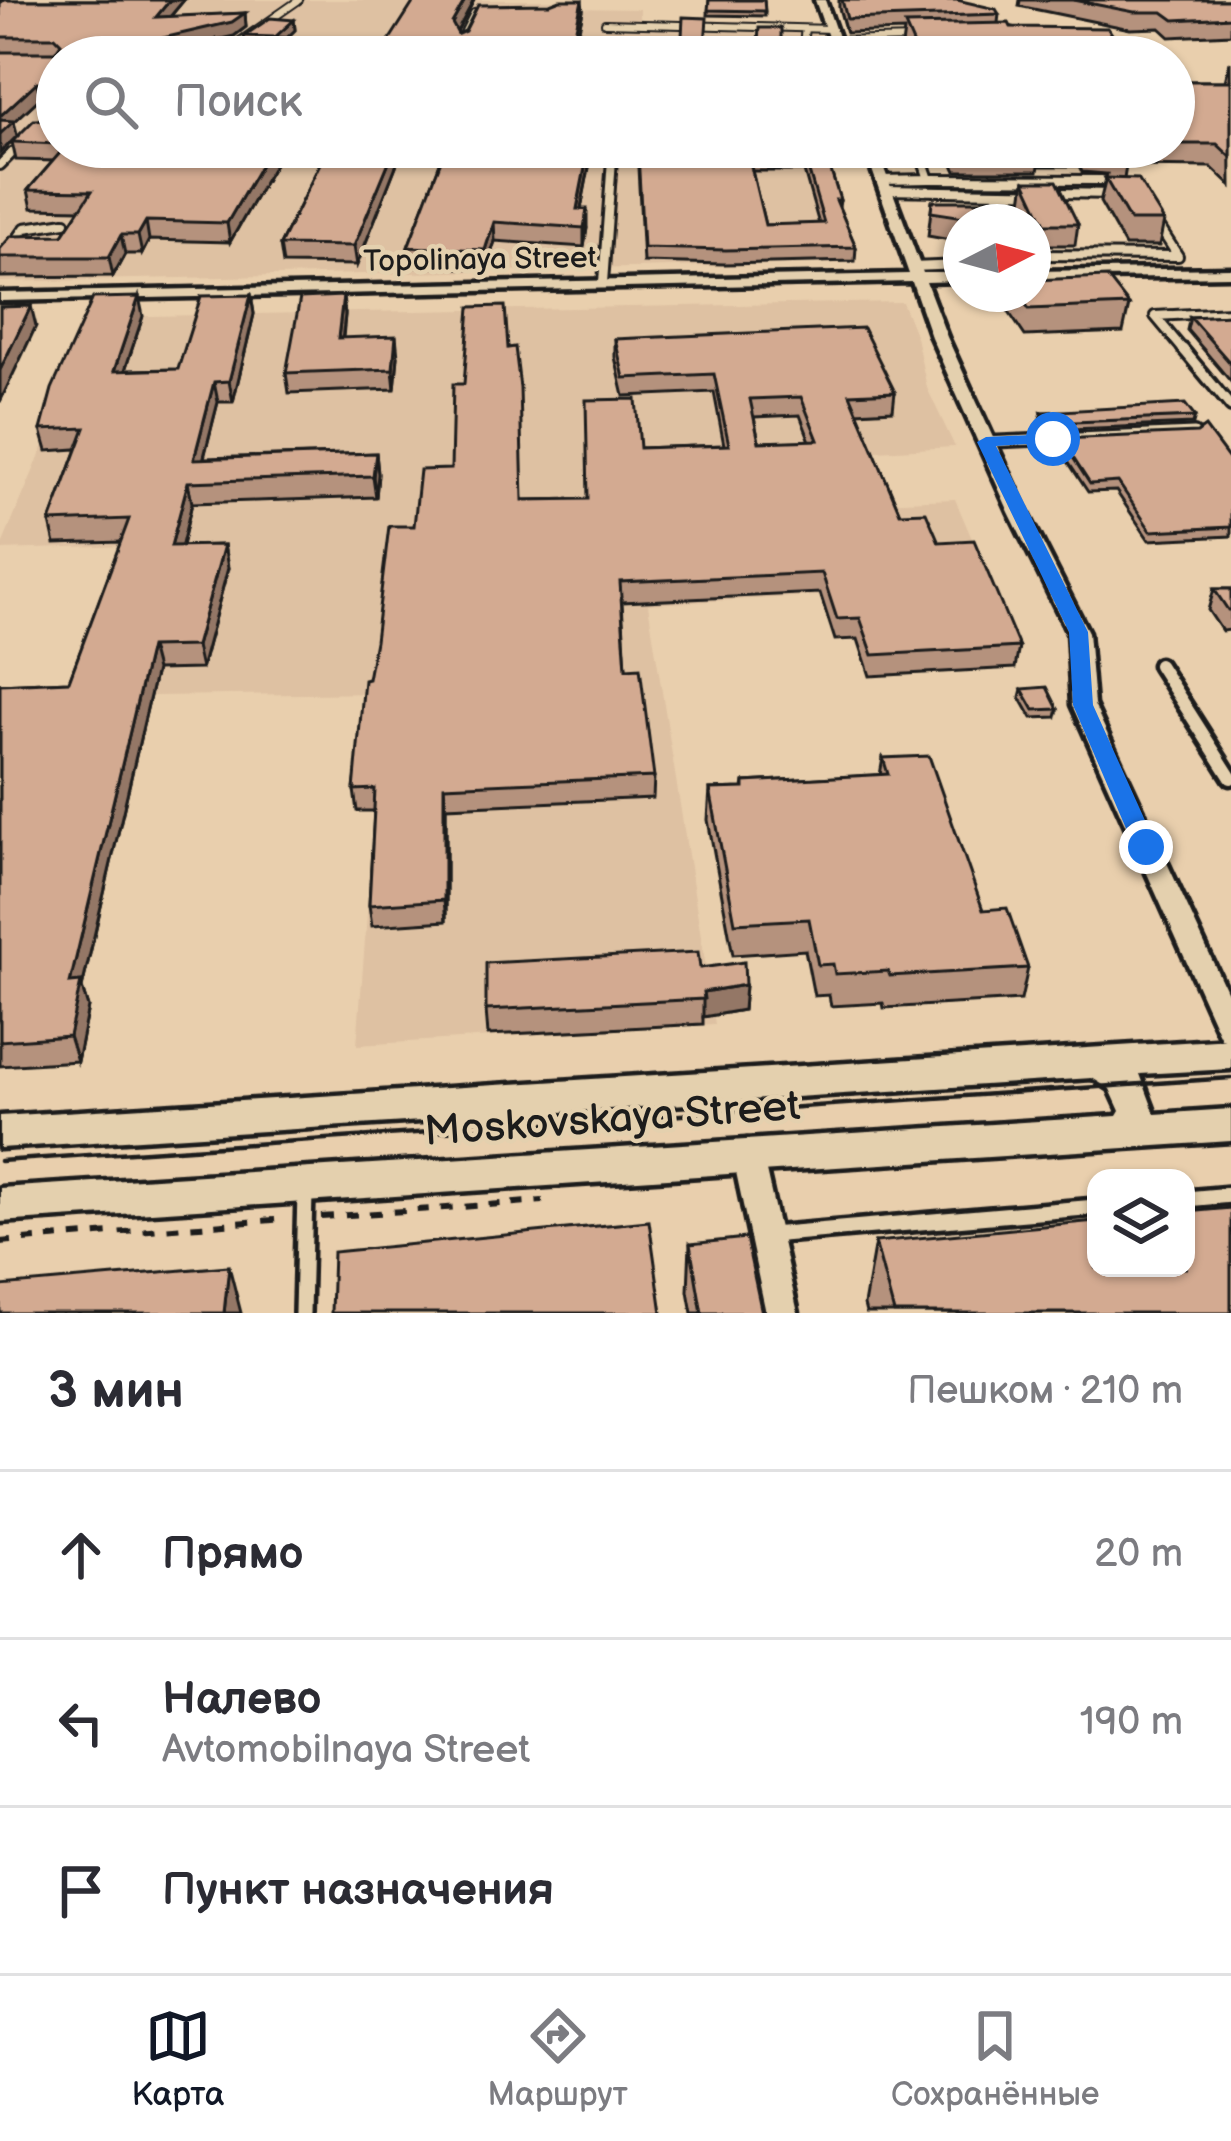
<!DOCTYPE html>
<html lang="ru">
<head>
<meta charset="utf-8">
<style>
  :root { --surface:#fff; --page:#f2f2f3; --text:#2b2b33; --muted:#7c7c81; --line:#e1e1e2; --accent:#111827 }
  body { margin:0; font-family:"Balsamiq Sans",sans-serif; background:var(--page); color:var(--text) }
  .controls { position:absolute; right:36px; bottom:36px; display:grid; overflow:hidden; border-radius:24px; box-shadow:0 3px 9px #0004 }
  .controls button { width:108px; height:108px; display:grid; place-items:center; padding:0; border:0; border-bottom:3px solid var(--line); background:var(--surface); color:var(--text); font:60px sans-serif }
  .compass { position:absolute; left:943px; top:204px; width:108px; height:108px; border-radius:50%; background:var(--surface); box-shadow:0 3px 9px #0004; rotate:84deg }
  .stop { position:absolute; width:36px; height:36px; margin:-27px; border:9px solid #1a73e8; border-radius:50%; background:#fff }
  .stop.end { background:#1a73e8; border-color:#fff; box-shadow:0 3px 12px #0008 }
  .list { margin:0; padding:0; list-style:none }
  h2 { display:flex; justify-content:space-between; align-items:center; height:156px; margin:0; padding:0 48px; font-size:51px }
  h2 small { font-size:39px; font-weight:400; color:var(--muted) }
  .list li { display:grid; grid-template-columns:78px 1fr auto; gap:36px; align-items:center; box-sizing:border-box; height:168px; padding:0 48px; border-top:3px solid var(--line) }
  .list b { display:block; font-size:45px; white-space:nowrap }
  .list p { margin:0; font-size:39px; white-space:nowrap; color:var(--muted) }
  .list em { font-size:39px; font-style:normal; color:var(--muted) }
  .icon { flex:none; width:66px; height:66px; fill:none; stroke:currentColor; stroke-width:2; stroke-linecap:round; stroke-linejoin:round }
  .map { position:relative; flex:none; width:1231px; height:1313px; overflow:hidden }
  .search { position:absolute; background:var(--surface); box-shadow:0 3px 9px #0004; left:36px; right:36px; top:36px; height:132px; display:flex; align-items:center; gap:30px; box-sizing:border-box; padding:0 42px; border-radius:66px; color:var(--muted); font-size:45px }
  .sheet { height:660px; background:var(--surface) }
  nav { display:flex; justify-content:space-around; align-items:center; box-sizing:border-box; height:168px; border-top:3px solid var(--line); background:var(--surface); font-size:33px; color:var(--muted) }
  nav a { display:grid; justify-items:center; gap:6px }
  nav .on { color:var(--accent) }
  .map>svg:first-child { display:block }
  .built { fill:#dec1a2 }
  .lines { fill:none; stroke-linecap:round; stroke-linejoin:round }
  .service-far4-casing { stroke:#1c1c1c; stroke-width:10 }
  .service-far3-casing { stroke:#1c1c1c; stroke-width:14 }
  .service-far2-casing { stroke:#1c1c1c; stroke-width:16 }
  .service-far1-casing { stroke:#1c1c1c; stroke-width:21 }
  .service-casing { stroke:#1c1c1c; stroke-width:24 }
  .minor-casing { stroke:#1c1c1c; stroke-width:9 }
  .tertiary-casing { stroke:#1c1c1c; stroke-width:9 }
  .path { stroke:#1c1c1c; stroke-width:6; stroke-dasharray:12 12; stroke-linecap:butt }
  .service-far4 { stroke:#e4d0ae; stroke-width:6 }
  .service-far3 { stroke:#e4d0ae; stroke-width:8 }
  .service-far2 { stroke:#e4d0ae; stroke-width:9 }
  .service-far1 { stroke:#e4d0ae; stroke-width:12 }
  .service { stroke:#e4d0ae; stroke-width:15 }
  .minor { fill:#e4d0ae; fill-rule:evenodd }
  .tertiary { fill:#e4d0ae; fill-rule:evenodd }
  .tram { stroke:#1c1c1c; stroke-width:4.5 }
  .wall { fill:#b5927d; stroke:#1c1c1c; stroke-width:3; fill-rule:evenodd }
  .shaded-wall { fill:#947766; stroke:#1c1c1c; stroke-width:3 }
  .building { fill:#d3aa91; stroke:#1c1c1c; stroke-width:3; fill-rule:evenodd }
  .route { fill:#1a73e8 }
  .labels { text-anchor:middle; stroke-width:9; stroke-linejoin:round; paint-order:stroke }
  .far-street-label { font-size:30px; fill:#1c1c1c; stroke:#e4d0ae }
  .near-street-label { font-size:42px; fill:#1c1c1c; stroke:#e4d0ae }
</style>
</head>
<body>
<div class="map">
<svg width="1231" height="1313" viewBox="0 0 1231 1313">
  <rect width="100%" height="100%" fill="#e9cfad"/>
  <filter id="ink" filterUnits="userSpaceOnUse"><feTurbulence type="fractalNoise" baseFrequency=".00833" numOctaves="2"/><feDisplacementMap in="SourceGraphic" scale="24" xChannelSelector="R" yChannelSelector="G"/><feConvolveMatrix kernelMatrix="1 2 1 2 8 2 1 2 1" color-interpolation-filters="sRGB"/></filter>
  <g filter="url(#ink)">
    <g class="built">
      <polygon points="0,0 560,0 559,8 640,9 640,28 815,32 821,57 57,57 57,147 820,147 857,263 0,282"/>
      <polygon points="902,302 916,337 927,388 955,447 756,457 770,506 955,499 993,588 648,604 715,1024 357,1045 384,693 77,697 131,546 0,550 98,317"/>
    </g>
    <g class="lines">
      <defs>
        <g id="service-far4">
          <polyline points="605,23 831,29"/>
          <polyline points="461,39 474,13 486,10"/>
          <polyline points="834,41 915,39"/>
          <polyline points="225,57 237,43 299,0"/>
          <polyline points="773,57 802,49 805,29"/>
          <polyline points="35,129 44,119 57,119"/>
          <polyline points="918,147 921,156"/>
          <polyline points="815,153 872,153"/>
          <polyline points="9,156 22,143"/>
          <polyline points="642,156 653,155"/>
        </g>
        <g id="service-far3">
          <polyline points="0,165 12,153"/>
          <polyline points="929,179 1102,180"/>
          <polyline points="881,180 929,179 920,153"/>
          <polyline points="884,190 1115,194"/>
          <polyline points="1033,255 1178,256 1155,220"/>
          <polyline points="0,263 25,228 65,222"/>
          <polyline points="912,267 961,265"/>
          <polyline points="603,283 612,159 653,155"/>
          <polyline points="1185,352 1155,316 1231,312"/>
        </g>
        <g id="service-far2">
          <polyline points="1183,349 1231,407"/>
          <polyline points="986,442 1194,433"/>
        </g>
        <polyline id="service-far1" points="1159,665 1231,778"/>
        <g id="service">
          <polyline points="1186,1199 1231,1195"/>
          <polyline points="770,1235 1096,1207"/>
          <polyline points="302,1313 305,1193"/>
        </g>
        <g id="minor">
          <polygon points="815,0 825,0 845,57 835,57"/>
          <polygon points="864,147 876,147 923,273 961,273 961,281 926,282 947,337 1027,512 1088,632 1094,705 1231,1001 1231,1041 1221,1038 1217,1030 1072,705 1068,632 1009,512 931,337 912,282 0,301 0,293 909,274"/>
          <polygon points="1231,268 1231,276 1033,279 1033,271"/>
          <polygon points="747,1140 757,1144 762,1153 798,1313 766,1313 732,1153 737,1144"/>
        </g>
        <polygon id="tertiary" points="1231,1039 1231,1069 1140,1074 1155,1114 1231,1109 1231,1141 0,1222 0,1188 1117,1116 1120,1111 1110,1089 1092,1078 0,1148 0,1116"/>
      </defs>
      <use href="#service-far4" class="service-far4-casing"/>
      <use href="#service-far3" class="service-far3-casing"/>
      <use href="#service-far2" class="service-far2-casing"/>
      <use href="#service-far1" class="service-far1-casing"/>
      <use href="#service" class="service-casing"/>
      <use href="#minor" class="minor-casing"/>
      <use href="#tertiary" class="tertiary-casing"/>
      <g class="path">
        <polyline points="321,1217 543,1201"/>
        <polyline points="0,1242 286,1219"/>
      </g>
      <use href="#service-far4" class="service-far4"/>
      <use href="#service-far3" class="service-far3"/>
      <use href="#service-far2" class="service-far2"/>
      <use href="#service-far1" class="service-far1"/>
      <use href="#service" class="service"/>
      <use href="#minor" class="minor"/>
      <use href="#tertiary" class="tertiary"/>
      <polyline class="tram" points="0,1161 1231,1078"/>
    </g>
    <g class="wall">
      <polygon points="0,0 184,0 170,17 245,13 246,27 234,36 214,41 218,55 57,57 57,98 40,98 14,122 17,136 0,153"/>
      <polygon points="474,0 457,32 458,34 583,10 573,57 246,46 244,36 294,20 295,30 287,38 297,46 383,50"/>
      <polygon points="709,0 764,0 765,16 708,15"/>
      <polygon points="839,0 957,0 999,14 998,23 1127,57 907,57 902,46 904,31 846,33 839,8"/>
      <polygon points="1020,0 1231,0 1231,34 1170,37 1160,28 1130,29 1019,6"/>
      <polygon points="1230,61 1231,186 1211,167 1126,166 1124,179 1164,221 1159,246 1125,246 1100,202 1107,174 1082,172 1079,166 1039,166 1038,171 956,171 945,147 1174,147 1174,81 1225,81"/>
      <polygon points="57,120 57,147 593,147 581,209 587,228 584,247 495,241 486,269 409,266 408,247 444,153 401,153 357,265 283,264 280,245 326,152 282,151 230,242 149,240 142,254 125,254 113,276 0,277 0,249 63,235 80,209 32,208 28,190 53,161 16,160 12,142"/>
      <polygon points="637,147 770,147 638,150"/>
      <path d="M824 149 840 200 839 207 856 247 855 261 725 264 643 262 638 167ZM752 171H804L819 224 765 225Z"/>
      <polygon points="1025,181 1078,224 1075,245 1041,245 1033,222 1031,222 1022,201"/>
      <polygon points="932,201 996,222 961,222 961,242 928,236"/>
      <polygon points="1008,294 1033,294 1129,305 1123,332 1025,336 1006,308"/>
      <polygon points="251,295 254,314 233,402 218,402 204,458 376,453 378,474 376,497 192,503 182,546 224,545 228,568 201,669 156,670 82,988 88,1007 77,1061 0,1066 0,684 69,681 121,542 55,544 50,522 77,449 47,451 41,430 143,316 125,370 178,369"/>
      <polygon points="345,315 343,338 398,356 395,389 289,393 286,373"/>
      <polygon points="1231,315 1231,382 1187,330 1190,317"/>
      <path d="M615 339 895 392 893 410 857 412 900 513 939 542 1019 647 1015 668 870 676 858 639 835 640 820 593 622 602 626 669 654 777 653 798 446 807V921L372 926 369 905 374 811H357L354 790 368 679 414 526 451 469 464 384 508 348 523 500 588 499 640 448 724 445 714 392 624 396 615 357ZM800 415 810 441 759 442 754 417Z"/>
      <polygon points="1042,412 1195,417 1193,424 1048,430 1040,419"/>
      <polygon points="1061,439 1231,462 1231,536 1149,540 1116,491 1088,492 1059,448"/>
      <polygon points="1214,589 1231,589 1231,630 1222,631 1208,610"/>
      <polygon points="1022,689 1058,709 1056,717 1032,718 1020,697"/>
      <polygon points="883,758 983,910 1028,968 1021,1000 884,1008 883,1003 831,1006 829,995 814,996 805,950 733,955 708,820 710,789 743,788 744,782 880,775"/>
      <polygon points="700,968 745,985 743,1010 703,1017 703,1024 488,1035 486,1010"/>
      <polygon points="875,1242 1231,1313 866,1313 864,1305"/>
      <polygon points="690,1244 762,1313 692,1313 688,1291"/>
    </g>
    <g class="shaded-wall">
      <polygon points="170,0 184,0 158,31 156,17"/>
      <polygon points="465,0 474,0 453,39 452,23"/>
      <polygon points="582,0 583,10 573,57 573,42"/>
      <polygon points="245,13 246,27 234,36 165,52 162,45 163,38"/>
      <polygon points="294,20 295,30 276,48 275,37"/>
      <polygon points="216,40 218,55 216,57 201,57"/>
      <polygon points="781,40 780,47 766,56 766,49"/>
      <polygon points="37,82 40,98 14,122 17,136 0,153 0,116"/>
      <polygon points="271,147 281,147 282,151 230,242 227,223"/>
      <polygon points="395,147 400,147 401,153 357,265 354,246"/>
      <polygon points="589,147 593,147 577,228 577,209"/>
      <polygon points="587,209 587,228 584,247 584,228"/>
      <polygon points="146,221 149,240 142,254 138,235"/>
      <polygon points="494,222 495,241 486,269 485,250"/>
      <polygon points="121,235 125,254 113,276 109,257"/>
      <polygon points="251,295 254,314 233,402 229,381"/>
      <polygon points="343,296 345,315 340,358 338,338"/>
      <polygon points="139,297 143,316 118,391 114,371"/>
      <polygon points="31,306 36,326 0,402 0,370"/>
      <polygon points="396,336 398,356 395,389 393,369"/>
      <polygon points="214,382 218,402 198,480 194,459"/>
      <polygon points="376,453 378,474 376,497 373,476"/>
      <polygon points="188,482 192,503 176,569 171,546"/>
      <polygon points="224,545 228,568 201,669 196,646"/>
      <polygon points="150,647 156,670 82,988 88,1007 77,1061 69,1036 70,983"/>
      <polygon points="444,786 446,807 446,921 444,900"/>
      <polygon points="745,985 743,1010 703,1017 703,992"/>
      <polygon points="229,1266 241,1313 224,1313"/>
    </g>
    <g class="building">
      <polygon points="4,0 170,0 156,17 245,13 232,22 163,38 162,45 169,50 216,40 201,57 57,57 57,83 37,82 0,116 0,52 55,52 61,43 55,37 0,37 0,3"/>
      <polygon points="415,0 465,0 452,23 458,34 465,31 478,5 550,4 560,0 582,0 573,42 524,40 518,57 257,57 272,37 296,38 290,46 383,50"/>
      <polygon points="709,0 764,0 765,11 708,10"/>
      <polygon points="842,0 957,0 996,9 999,14 847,19"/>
      <polygon points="1073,0 1231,0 1231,17 1174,20 1163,12 1134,12"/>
      <polygon points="683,17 707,18 704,57 681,57"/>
      <polygon points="270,18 294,20 275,37 244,36"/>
      <polygon points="1009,23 1011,27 1108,28 1127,57 919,57 905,25"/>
      <polygon points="759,28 781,28 781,40 766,49 770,57 780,57 757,57"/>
      <polygon points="1174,81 1231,81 1231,157 1217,144 1174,144"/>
      <polygon points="0,120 14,121 0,134"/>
      <polygon points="34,120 57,120 57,144 12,142"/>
      <polygon points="65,147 271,147 227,223 146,221 138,235 121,235 109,257 0,257 0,249 11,236 63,235 92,191 28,190"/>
      <polygon points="328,147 395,147 354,246 280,245"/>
      <polygon points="446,147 589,147 577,209 587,209 584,228 494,222 485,250 408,247"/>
      <polygon points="1042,147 1042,148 958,147"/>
      <polygon points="1086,147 1117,147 1127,163 1112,162 1112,150"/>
      <path d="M824 149 840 200H836L856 247 726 250 643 248 638 153ZM749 158H805L824 223 765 225Z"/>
      <polygon points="1105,178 1138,179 1164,221 1130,221"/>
      <polygon points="1025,181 1057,181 1078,224 1045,224"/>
      <polygon points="932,201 986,201 996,222 931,212"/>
      <polygon points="1107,277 1129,305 1029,309 1019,294 1033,294 1033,280"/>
      <polygon points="251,295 229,381 214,382 194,459 376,453 373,476 188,482 171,546 224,545 196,646 150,647 70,983 81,982 69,1036 0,1041 0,684 69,681 129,519 50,522 85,428 41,430 52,389 93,298 139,297 114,371 178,369 201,296"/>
      <polygon points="343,296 338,338 396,336 393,369 286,373 300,298"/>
      <polygon points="31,306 0,370 0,307"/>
      <path d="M505 306 508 348 515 347 520 388 523 500 588 499 586 400 636 399 640 448 729 445 714 374 624 378 615 339 863 328 895 392 850 394 900 513 926 512 939 542 974 540 1019 647 873 655 860 618 837 619 822 573 620 582 626 669 640 668 654 777 444 786V900L369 905 375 789 354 790 364 680 368 679 375 641 389 526H414L420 470 451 469 453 384H464L470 307ZM801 397 818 440 759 442 750 399Z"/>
      <polygon points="1231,315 1231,364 1190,317"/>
      <polygon points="1185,404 1195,417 1049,423 1042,412"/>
      <polygon points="1205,427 1231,462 1231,527 1151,531 1118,482 1090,484 1061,439 1197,433"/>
      <polygon points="1214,589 1231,589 1231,610 1228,610"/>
      <polygon points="1047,687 1058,709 1034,710 1022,689"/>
      <polygon points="929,756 983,910 1007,908 1028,968 890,976 888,971 835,974 833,964 818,965 809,919 735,923 710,789 744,788 744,782 888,774 883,758"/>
      <polygon points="698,952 700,968 744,962 745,985 703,992 704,999 486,1010 486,963"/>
      <polygon points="1231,1208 1231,1313 894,1313 875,1242 1096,1221 1096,1268 1186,1268 1186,1212"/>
      <polygon points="649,1221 662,1313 331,1313 333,1252"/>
      <polygon points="746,1238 762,1313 702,1313 690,1244"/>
      <polygon points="229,1266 224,1313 0,1313 0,1286"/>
    </g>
  </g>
  <polygon class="route" points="1053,434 1061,439 1058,442 996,446 1088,632 1093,705 1157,847 1146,855 1134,847 1073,705 1069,632 977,442 986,437"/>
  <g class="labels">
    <g class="far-street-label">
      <text transform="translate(480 259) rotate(-1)" y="10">Topolinaya Street</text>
    </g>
    <g class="near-street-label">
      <text transform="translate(612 1117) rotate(-4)" y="15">Moskovskaya Street</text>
    </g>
  </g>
</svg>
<div class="controls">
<button><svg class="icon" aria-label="layers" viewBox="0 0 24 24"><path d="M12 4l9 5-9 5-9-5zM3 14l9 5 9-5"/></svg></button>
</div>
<svg class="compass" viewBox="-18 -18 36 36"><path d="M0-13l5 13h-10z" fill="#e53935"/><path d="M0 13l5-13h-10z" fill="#7c7c81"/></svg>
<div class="stop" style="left:1053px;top:439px"></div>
<div class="stop end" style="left:1146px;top:847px"></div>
<div class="search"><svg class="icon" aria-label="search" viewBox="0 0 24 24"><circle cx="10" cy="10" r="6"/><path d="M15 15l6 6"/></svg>Поиск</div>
</div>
<section class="sheet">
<h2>3 мин<small>Пешком · 210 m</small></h2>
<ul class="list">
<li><svg class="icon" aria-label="ahead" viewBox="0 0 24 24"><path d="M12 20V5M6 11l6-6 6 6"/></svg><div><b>Прямо</b></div><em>20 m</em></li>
<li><svg class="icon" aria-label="left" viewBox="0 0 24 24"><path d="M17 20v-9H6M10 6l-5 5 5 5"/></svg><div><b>Налево</b><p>Avtomobilnaya Street</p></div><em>190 m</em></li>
<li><svg class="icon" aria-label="arrive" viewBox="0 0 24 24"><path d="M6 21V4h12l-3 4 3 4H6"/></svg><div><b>Пункт назначения</b></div></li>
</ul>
</section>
<nav>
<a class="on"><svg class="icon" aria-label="map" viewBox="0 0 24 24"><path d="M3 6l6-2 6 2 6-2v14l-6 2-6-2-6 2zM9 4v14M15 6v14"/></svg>Карта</a>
<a><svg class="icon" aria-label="directions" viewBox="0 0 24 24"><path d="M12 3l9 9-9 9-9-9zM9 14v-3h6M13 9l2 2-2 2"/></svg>Маршрут</a>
<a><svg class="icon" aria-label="saved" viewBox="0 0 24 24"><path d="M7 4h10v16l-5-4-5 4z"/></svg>Сохранённые</a>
</nav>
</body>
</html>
